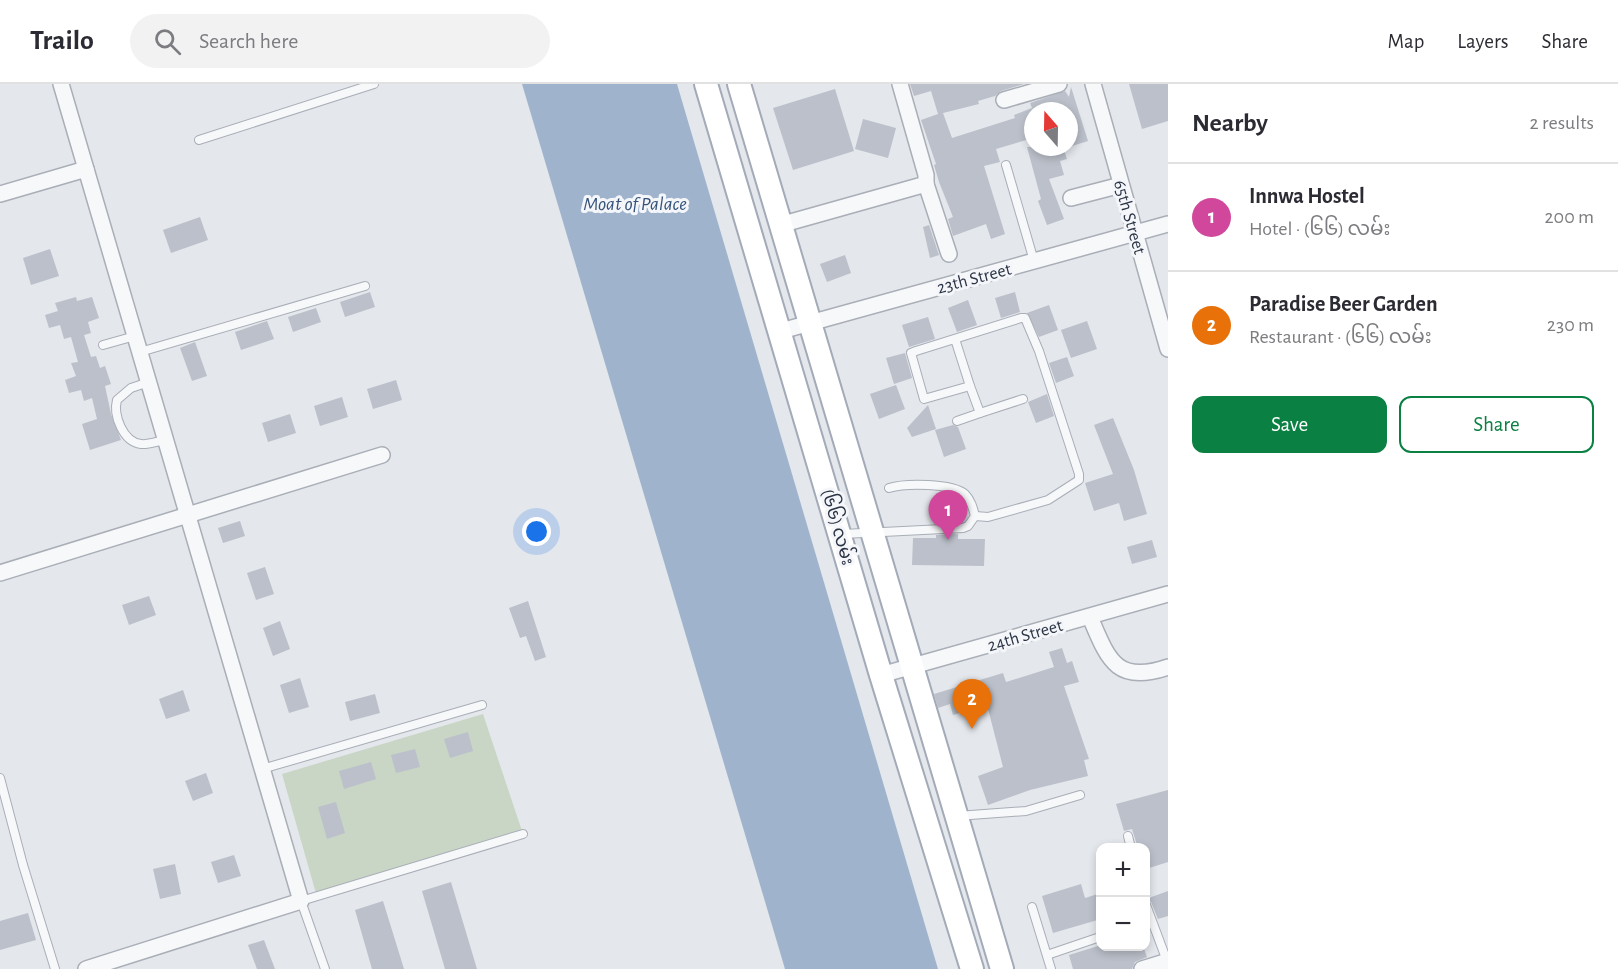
<!DOCTYPE html>
<html lang="en">
<head>
<meta charset="utf-8">
<style>
  :root { --surface:#fff; --page:#f2f2f3; --text:#2b2b33; --muted:#7c7c81; --line:#e1e1e2; --accent:#0b8043 }
  body { margin:0; font-family:"Alegreya Sans","Noto Sans Myanmar",sans-serif; background:var(--page); color:var(--text) }
  .controls { position:absolute; right:18px; bottom:18px; display:grid; overflow:hidden; border-radius:12px; box-shadow:0 3px 9px #0003 }
  .controls button { width:54px; height:54px; display:grid; place-items:center; padding:0; border:0; border-bottom:2px solid var(--line); background:var(--surface); color:var(--text); font:30px sans-serif }
  .compass { position:absolute; left:1024px; top:18px; width:54px; height:54px; border-radius:50%; background:var(--surface); box-shadow:0 3px 9px #0003; rotate:340deg }
  .you { position:absolute; left:537px; top:448px; width:21px; height:21px; margin:-15px; border:4px solid #fff; border-radius:50%; background:#1a73e8; box-shadow:0 0 0 9px #1a73e833 }
  .badge { display:grid; place-items:center; width:39px; height:39px; border-radius:50%; background:var(--accent); color:#fff; font-size:20px; font-weight:700 }
  .pin { position:absolute; translate:-50% -50px; filter:drop-shadow(0 2px 3px #0008) }
  .pin::after { content:''; position:absolute; top:32px; width:21px; height:18px; background:inherit; clip-path:polygon(0 0,100% 0,50% 100%) }
  .list { margin:0; padding:0; list-style:none }
  h2 { display:flex; justify-content:space-between; align-items:center; height:78px; margin:0; padding:0 24px; font-size:26px }
  h2 small { font-size:20px; font-weight:400; color:var(--muted) }
  .list li { display:grid; grid-template-columns:39px 1fr auto; gap:18px; align-items:center; box-sizing:border-box; height:108px; padding:0 24px; border-top:2px solid var(--line) }
  .list b { display:block; font-size:22px; white-space:nowrap }
  .list p { margin:0; font-size:20px; white-space:nowrap; color:var(--muted) }
  .list em { font-size:20px; font-style:normal; color:var(--muted) }
  .actions { display:flex; gap:12px; padding:18px 24px }
  .actions a { flex:1; padding:14px 0; border:2px solid var(--accent); border-radius:12px; text-align:center; font-size:21px; color:var(--accent) }
  .actions .main { background:var(--accent); color:#fff }
  .icon { flex:none; width:33px; height:33px; fill:none; stroke:currentColor; stroke-width:2; stroke-linecap:round; stroke-linejoin:round }
  .map { position:relative; flex:none; width:1168px; height:885px; overflow:hidden }
  header { display:flex; align-items:center; gap:36px; box-sizing:border-box; height:84px; padding:0 30px; background:var(--surface); border-bottom:2px solid var(--line) }
  header strong { font-size:28px }
  nav { display:flex; gap:33px; margin-inline-start:auto; font-size:21px }
  .search { width:420px; height:54px; background:var(--page); display:flex; align-items:center; gap:15px; box-sizing:border-box; padding:0 21px; border-radius:33px; color:var(--muted); font-size:22px }
  main { display:flex }
  aside { flex:1; background:var(--surface) }
  .map>svg:first-child { display:block }
  .green { fill:#c9d6c5 }
  .water { fill:#9fb4cc }
  .building { fill:#bbc0ca }
  .lines { fill:none; stroke-linecap:round; stroke-linejoin:round }
  .service-casing { stroke:#a9aeb7; stroke-width:10 }
  .minor-casing { stroke:#a9aeb7; stroke-width:18 }
  .primary-casing { stroke:#a3abb8; stroke-width:26 }
  .service { stroke:#f7f8fa; stroke-width:8 }
  .minor { stroke:#f7f8fa; stroke-width:15 }
  .primary { stroke:#fff; stroke-width:22 }
  .labels { text-anchor:middle; stroke-width:6; stroke-linejoin:round; paint-order:stroke }
  .street-label { font-size:18px; fill:#2b3445; stroke:#f4f6f9 }
  .water-label { font-size:20px; font-style:italic; fill:#34527a; stroke:#f4f6f9 }
</style>
</head>
<body>
<header>
<strong>Trailo</strong>
<div class="search"><svg class="icon" aria-label="search" viewBox="0 0 24 24"><circle cx="10" cy="10" r="6"/><path d="M15 15l6 6"/></svg>Search here</div>
<nav><a>Map</a><a>Layers</a><a>Share</a></nav>
</header>
<main>
<div class="map">
<svg width="1168" height="885" viewBox="0 0 1168 885">
  <rect width="100%" height="100%" fill="#e4e7ec"/>
  <polygon class="green" points="483,630 523,750 317,813 282,690"/>
  <polygon class="water" points="522,0 677,0 938,885 785,885"/>
  <g class="building">
    <polygon points="910,0 1024,0 1001,7 995,12 978,17 979,20 943,29 952,54 1015,34 1014,31 1032,24 1030,19 1065,7 1069,13 1071,3 1088,57 1069,63 1069,27 1033,27 1033,54 996,65 1000,78 984,82 1005,150 991,155 986,140 953,152 948,135 953,133 939,98 934,81 936,80 921,36 938,30 931,7 914,12"/>
    <polygon points="1129,0 1168,0 1168,37 1142,45"/>
    <polygon points="835,5 854,67 793,86 773,24"/>
    <polygon points="863,35 896,44 888,74 855,65"/>
    <polygon points="1027,63 1063,63 1067,75 1060,77 1064,91 1049,95 1064,135 1047,141 1038,117 1041,115"/>
    <polygon points="200,133 208,156 171,169 163,146"/>
    <polygon points="929,141 939,171 930,174 923,143"/>
    <polygon points="50,165 59,192 31,201 23,174"/>
    <polygon points="845,171 851,189 827,198 820,180"/>
    <polygon points="370,208 375,223 345,233 340,218"/>
    <polygon points="1015,208 1020,228 1001,234 995,214"/>
    <polygon points="76,213 77,217 92,213 99,234 88,238 91,249 84,251 91,273 96,272 100,284 105,282 111,300 105,302 111,330 121,356 90,366 82,340 97,335 92,314 84,317 81,306 69,309 65,296 76,292 71,279 78,278 71,253 64,255 60,241 49,244 45,231 58,227 55,219"/>
    <polygon points="968,216 977,241 957,248 948,224"/>
    <polygon points="1049,221 1058,246 1039,253 1027,229"/>
    <polygon points="316,224 321,238 293,248 288,233"/>
    <polygon points="928,233 935,255 909,263 902,241"/>
    <polygon points="267,237 274,255 241,266 235,248"/>
    <polygon points="1087,237 1097,265 1071,274 1061,246"/>
    <polygon points="195,258 207,292 192,297 180,264"/>
    <polygon points="905,269 912,294 894,300 886,274"/>
    <polygon points="1067,273 1074,292 1056,299 1049,279"/>
    <polygon points="396,296 402,316 373,325 367,305"/>
    <polygon points="896,301 905,325 879,335 870,310"/>
    <polygon points="1047,310 1054,332 1036,339 1028,318"/>
    <polygon points="342,313 348,333 320,342 314,322"/>
    <polygon points="928,321 936,345 912,353 907,344"/>
    <polygon points="290,330 296,349 268,358 262,339"/>
    <polygon points="1113,334 1134,386 1147,430 1124,437 1119,419 1094,427 1085,399 1113,390 1094,341"/>
    <polygon points="953,341 958,343 966,365 944,373 935,346"/>
    <polygon points="240,437 245,452 223,459 218,444"/>
    <polygon points="958,450 958,455 985,455 984,482 912,481 913,454 936,454 936,451"/>
    <polygon points="1152,456 1157,473 1132,480 1127,463"/>
    <polygon points="265,483 274,510 256,516 247,489"/>
    <polygon points="149,512 156,531 129,541 122,521"/>
    <polygon points="528,517 546,573 535,577 526,552 520,554 509,524"/>
    <polygon points="280,537 290,565 273,572 263,544"/>
    <polygon points="1062,564 1067,579 1072,577 1079,598 1064,602 1089,675 1084,676 1088,692 1030,706 988,721 978,692 1003,683 987,621 953,631 950,620 938,624 934,610 1003,589 1006,598 1054,583 1049,568"/>
    <polygon points="300,594 309,623 289,629 280,601"/>
    <polygon points="183,606 190,627 166,635 159,615"/>
    <polygon points="375,610 380,629 350,637 345,618"/>
    <polygon points="468,648 473,667 450,674 444,655"/>
    <polygon points="415,665 420,683 396,689 391,671"/>
    <polygon points="371,678 376,695 344,705 339,687"/>
    <polygon points="206,689 213,709 193,717 185,697"/>
    <polygon points="1168,706 1168,778 1146,785 1146,764 1138,764 1132,745 1124,747 1116,720"/>
    <polygon points="336,718 345,749 327,755 318,723"/>
    <polygon points="234,771 241,792 218,799 211,778"/>
    <polygon points="175,780 181,810 160,815 153,785"/>
    <polygon points="451,798 477,885 445,885 422,807"/>
    <polygon points="1081,800 1085,814 1101,809 1101,835 1053,849 1042,812"/>
    <polygon points="1168,807 1168,832 1158,835 1151,818 1146,815"/>
    <polygon points="383,817 404,885 372,885 355,826"/>
    <polygon points="28,829 36,856 0,866 0,837"/>
    <polygon points="264,856 275,885 257,885 248,861"/>
    <polygon points="1098,862 1143,862 1147,873 1135,878 1132,885 1073,885 1069,871"/>
  </g>
  <g class="lines">
    <defs>
      <g id="service">
        <polyline points="199,56 374,0"/>
        <polyline points="1006,81 1034,177"/>
        <polyline points="955,255 970,302 924,315 911,269 916,267 1021,234 1025,234 1039,267 1079,390 1079,396 1048,416 988,433 975,432"/>
        <polyline points="103,261 135,252"/>
        <polyline points="140,268 365,202"/>
        <path d="M149 298 131 304 117 316C113 331 123 358 141 360 148 361 158 357 166 356"/>
        <polyline points="970,302 980,329 1023,315"/>
        <polyline points="957,337 980,329"/>
        <path d="M843 450 963 444 968 442 975 432C973 424 971 416 965 410 952 399 905 399 889 404"/>
        <polyline points="262,685 482,621"/>
        <polyline points="0,694 23,781 55,885"/>
        <polyline points="957,732 1026,727 1080,711"/>
        <polyline points="1128,752 1131,764"/>
        <polyline points="1146,821 1167,877"/>
        <polyline points="1032,823 1051,885"/>
        <polyline points="1047,871 1100,853"/>
        <polyline points="325,885 301,817 523,750"/>
      </g>
      <g id="minor">
        <polyline points="61,0 301,817 86,885"/>
        <polyline points="1093,0 1168,265"/>
        <polyline points="1004,16 1059,0"/>
        <polyline points="926,100 949,170"/>
        <polyline points="0,110 86,85"/>
        <polyline points="1071,114 1121,101"/>
        <polyline points="780,141 926,100 926,91 900,0"/>
        <polyline points="781,247 1168,140"/>
        <polyline points="0,489 382,371"/>
        <path d="M1090 533C1108 575 1116 601 1168 583"/>
        <polyline points="881,591 1168,510"/>
        <polyline points="1142,885 1168,877"/>
      </g>
      <g id="primary">
        <polyline points="706,0 881,591 972,885"/>
        <polyline points="739,0 1002,885"/>
      </g>
    </defs>
    <use href="#service" class="service-casing"/>
    <use href="#minor" class="minor-casing"/>
    <use href="#primary" class="primary-casing"/>
    <use href="#service" class="service"/>
    <use href="#minor" class="minor"/>
    <use href="#primary" class="primary"/>
  </g>
  <g class="labels">
    <g class="street-label">
      <text transform="translate(1130 133) rotate(74)" y="6">65th Street</text>
      <text transform="translate(974 194) rotate(-15)" y="6">23th Street</text>
      <text transform="translate(838 443) rotate(74)" y="6">(၆၆) လမ်း</text>
      <text transform="translate(1025 551) rotate(-16)" y="6">24th Street</text>
    </g>
    <g class="water-label">
      <text x="635" y="126">Moat of Palace</text>
    </g>
  </g>
</svg>
<div class="controls">
<button>+</button>
<button>−</button>
</div>
<svg class="compass" viewBox="-18 -18 36 36"><path d="M0-13l5 13h-10z" fill="#e53935"/><path d="M0 13l5-13h-10z" fill="#7c7c81"/></svg>
<div class="you"></div>
<div class="pin badge" style="left:948px;top:456px;background:#d1479c">1</div>
<div class="pin badge" style="left:972px;top:645px;background:#e8710a">2</div>
</div>
<aside>
<h2>Nearby<small>2 results</small></h2>
<ul class="list">
<li><span class="badge" style="background:#d1479c">1</span><div><b>Innwa Hostel</b><p>Hotel · (၆၆) လမ်း</p></div><em>200 m</em></li>
<li><span class="badge" style="background:#e8710a">2</span><div><b>Paradise Beer Garden</b><p>Restaurant · (၆၆) လမ်း</p></div><em>230 m</em></li>
</ul>
<div class="actions"><a class="main">Save</a><a>Share</a></div>
</aside>
</main>
</body>
</html>
